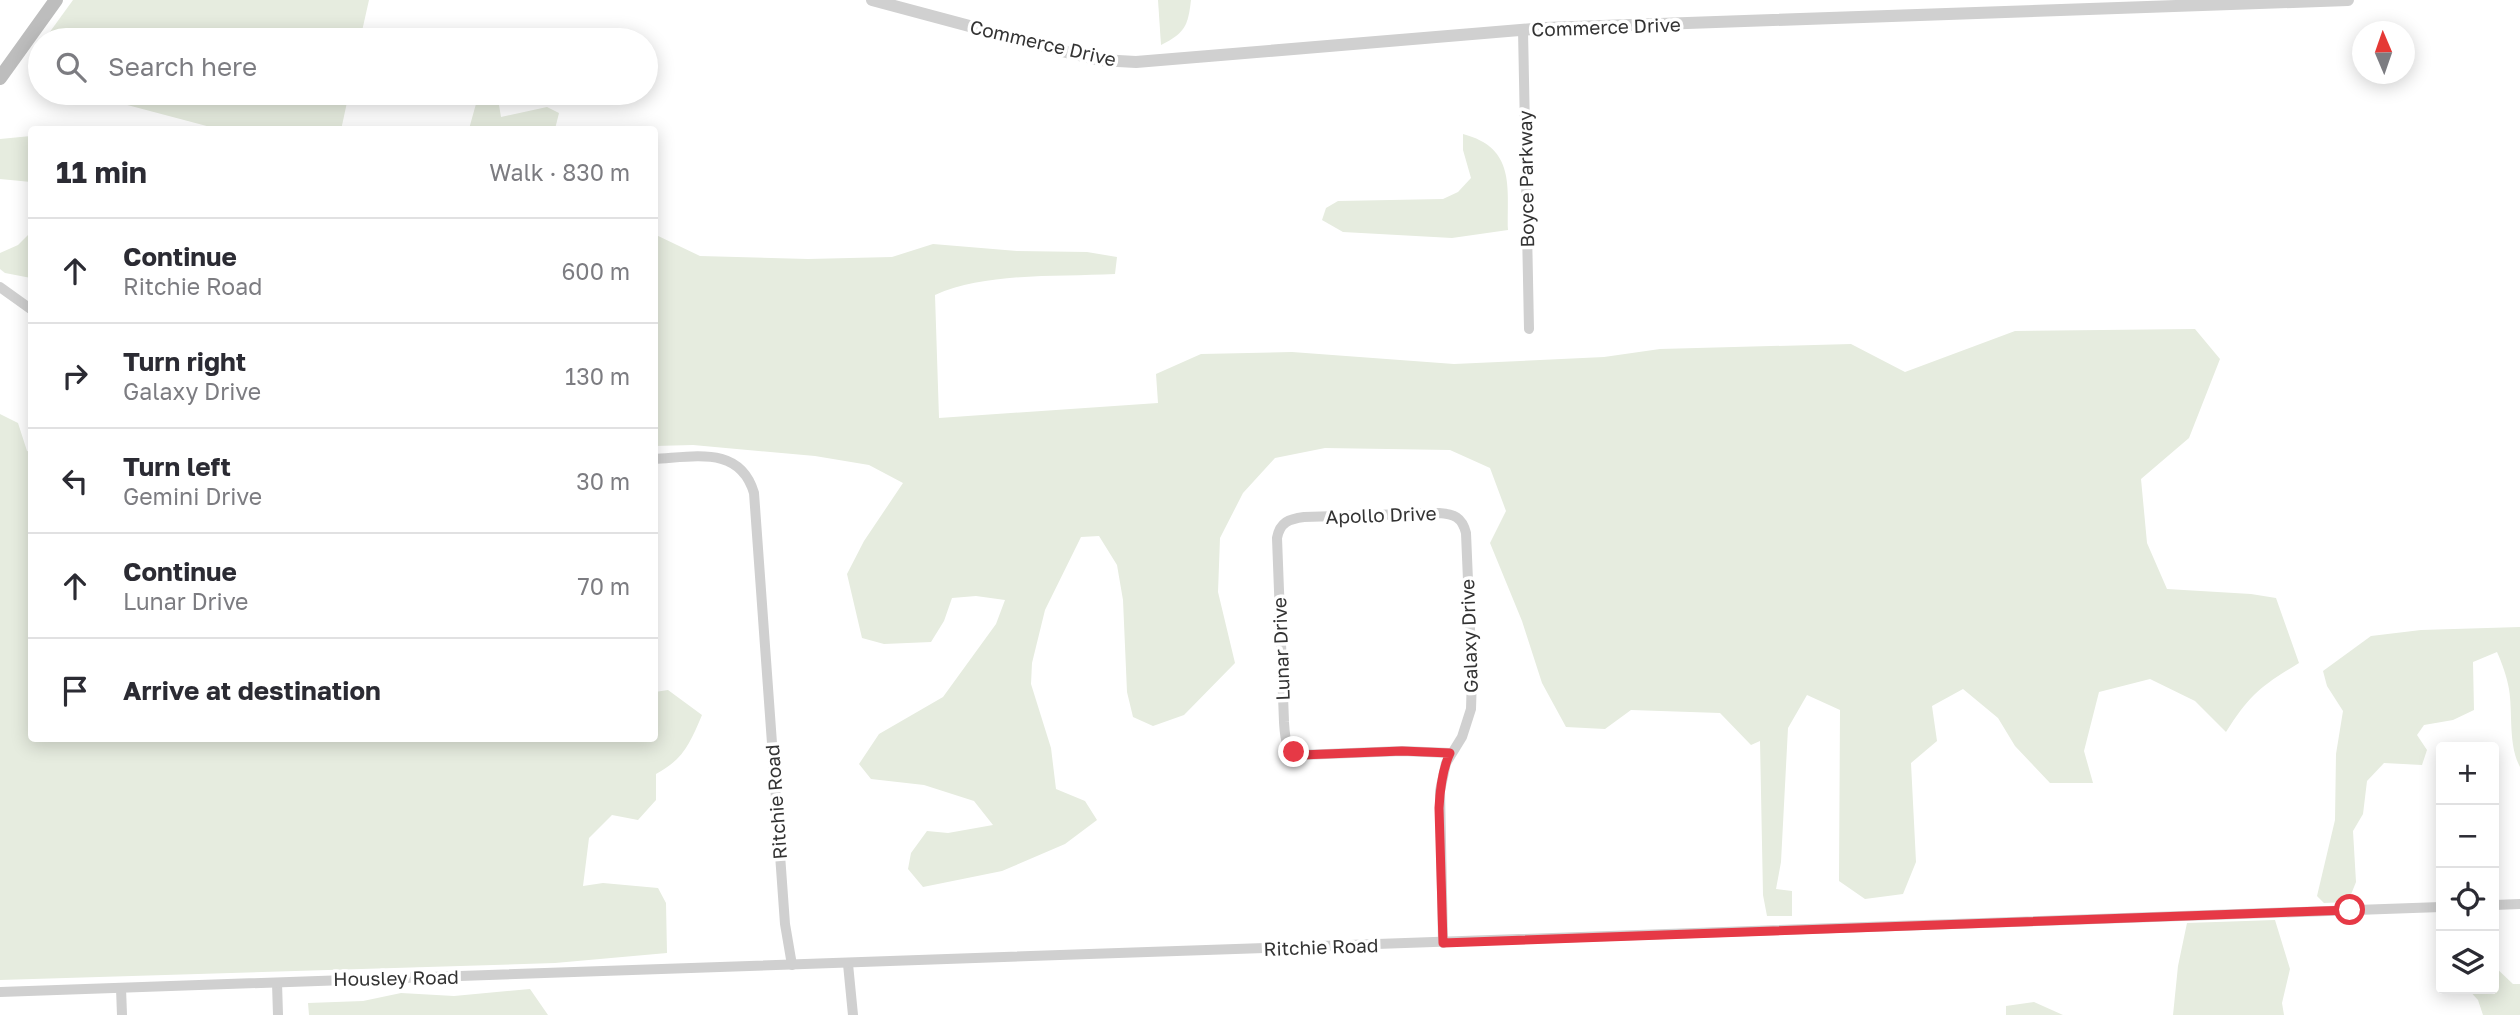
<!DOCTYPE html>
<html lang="en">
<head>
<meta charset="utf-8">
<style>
  :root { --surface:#fff; --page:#f7f7f7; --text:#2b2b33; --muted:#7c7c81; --line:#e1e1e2 }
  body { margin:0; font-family:"Golos Text",sans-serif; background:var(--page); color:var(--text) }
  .controls { position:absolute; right:21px; bottom:21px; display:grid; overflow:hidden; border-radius:7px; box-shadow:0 4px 18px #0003 }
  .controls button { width:63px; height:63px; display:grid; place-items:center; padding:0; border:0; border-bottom:2px solid var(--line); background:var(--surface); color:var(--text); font:35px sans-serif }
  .compass { position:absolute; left:2352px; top:21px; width:63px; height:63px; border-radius:50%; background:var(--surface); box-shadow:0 4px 18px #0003; rotate:358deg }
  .stop { position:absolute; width:21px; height:21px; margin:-16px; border:5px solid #e63946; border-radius:50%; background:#fff }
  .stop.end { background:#e63946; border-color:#fff; box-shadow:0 2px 7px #0008 }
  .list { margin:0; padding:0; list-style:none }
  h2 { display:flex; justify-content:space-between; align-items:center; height:91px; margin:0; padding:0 28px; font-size:30px }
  h2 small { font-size:23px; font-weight:400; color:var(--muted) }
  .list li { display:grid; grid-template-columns:46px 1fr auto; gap:21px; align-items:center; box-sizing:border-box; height:105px; padding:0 28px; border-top:2px solid var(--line) }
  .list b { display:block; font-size:26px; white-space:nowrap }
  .list p { margin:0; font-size:23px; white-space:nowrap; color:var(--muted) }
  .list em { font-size:23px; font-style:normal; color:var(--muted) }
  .icon { flex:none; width:38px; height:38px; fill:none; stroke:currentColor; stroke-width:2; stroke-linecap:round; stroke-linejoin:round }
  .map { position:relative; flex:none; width:2520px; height:1015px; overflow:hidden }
  .search { position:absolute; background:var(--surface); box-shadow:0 4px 18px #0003; left:28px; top:28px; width:630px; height:77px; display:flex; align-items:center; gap:18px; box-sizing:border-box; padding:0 24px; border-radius:38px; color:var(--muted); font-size:26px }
  .panel { position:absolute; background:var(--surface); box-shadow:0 4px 18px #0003; left:28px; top:126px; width:630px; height:616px; border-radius:7px }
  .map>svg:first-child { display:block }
  .green { fill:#e6ecdf }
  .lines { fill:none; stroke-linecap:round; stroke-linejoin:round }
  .minor { stroke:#d0d0d0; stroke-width:10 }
  .tertiary { stroke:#d0d0d0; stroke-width:12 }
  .secondary { stroke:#bdbdbd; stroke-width:14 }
  .route { stroke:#e63946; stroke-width:9 }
  .labels { text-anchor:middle; stroke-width:7; stroke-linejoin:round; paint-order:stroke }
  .street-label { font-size:19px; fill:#333; stroke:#fff }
</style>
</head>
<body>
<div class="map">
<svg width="2520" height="1015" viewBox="0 0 2520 1015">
  <rect width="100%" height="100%" fill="#fff"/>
  <g class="green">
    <polygon points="73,0 369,0 360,40 44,40"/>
    <path d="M1158 0H1191C1188 26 1185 33 1161 45Z"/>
    <polygon points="82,93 349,93 341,130 218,129"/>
    <polygon points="479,93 497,93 501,117 547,107 559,113 555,129 469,129"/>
    <path d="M1463 134C1516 148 1507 187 1508 230L1452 238 1343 232 1322 220 1326 208 1338 201 1443 199 1458 192 1471 178 1463 150Z"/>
    <polygon points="31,136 31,182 0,179 0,139"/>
    <polygon points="31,232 31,278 5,273 0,269 0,253 18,245"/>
    <path d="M654 234 700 256 808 259 892 257 933 244 1017 251 1087 252 1117 257 1115 274C1058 277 987 272 935 295L939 418 1158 403 1156 374 1201 354 1292 352 1454 364 1604 357 1660 349 1851 344 1905 372 2015 331 2195 329 2220 359 2189 438 2141 479 2147 543 2167 589 2251 594 2276 598 2299 663C2261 686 2250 694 2226 732L2195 701 2150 679 2099 692 2084 751 2093 783H2050L2015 746 1998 718 1963 689 1932 706 1937 741 1911 763 1916 862 1903 894 1865 899 1839 881 1840 710 1807 695 1788 728 1781 862 1776 889 1792 891V916H1767L1763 895 1760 741 1751 745 1720 713 1631 710 1605 729 1566 727 1542 683 1522 621 1490 543 1506 511 1490 468 1450 450 1325 448 1275 458 1243 493 1220 538 1218 592 1235 663 1184 715 1153 726 1133 717 1127 692 1123 600 1117 565 1099 536 1081 537 1045 610 1032 663 1031 684 1051 748 1056 789 1085 801 1097 820 1065 844 1002 871 923 887 908 869 911 853 927 831 948 833 993 825 974 801 924 785 871 779 859 764 879 734 943 697 996 624 1005 600 976 596 952 598 944 621 931 642 884 644 862 638 847 574 864 541 903 483 869 465 815 456 693 445 655 446Z"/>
    <path d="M0 414 18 423 27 451 31 452 32 738H654L655 692 668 690 702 715C690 743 684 759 656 774V800L638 820 612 815 589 838 583 886 603 883 658 888 666 903 667 953 555 963 0 980Z"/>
    <path d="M2520 627V767C2508 744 2513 714 2509 689 2507 677 2502 663 2497 652L2473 662 2474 710 2453 720 2424 725 2417 735 2427 750 2422 765 2384 763 2367 781 2363 814 2353 831 2356 882 2348 902 2324 903 2317 896 2335 820 2336 754 2343 711 2327 686 2323 671 2371 636 2421 630Z"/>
    <polygon points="2275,920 2290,969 2282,1003 2284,1015 2173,1015 2178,966 2187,923"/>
    <polygon points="2494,966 2513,984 2520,984 2520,1015 2483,1015 2478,1000 2468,989 2494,989"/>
    <polygon points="530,989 548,1015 309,1015 308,1003 363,1001 401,993 454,996"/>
    <polygon points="2034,1002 2063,1015 2006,1015 2006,1006"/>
  </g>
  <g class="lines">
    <g class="minor">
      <polyline points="1523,30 1529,329"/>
      <polyline points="0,287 32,310"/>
      <path d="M654 459C694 457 740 445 754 493L785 924 792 965"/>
      <polyline points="2494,905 2520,904"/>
      <path d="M1443 943 1440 791 1446 763 1462 737 1471 709 1472 676 1466 533C1462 517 1454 514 1439 513L1304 517C1289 519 1280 522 1277 538L1284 722C1285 738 1285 749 1301 755L1402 751 1450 753"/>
      <polyline points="848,964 853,1015"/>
      <polyline points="277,983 278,1015"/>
      <polyline points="121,988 122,1015"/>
      <polyline points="0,992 2441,907"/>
    </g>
    <polyline class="tertiary" points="872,0 1070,53 1100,60 1136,62 1545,28 2348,0"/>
    <polyline class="secondary" points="0,78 56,0"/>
  </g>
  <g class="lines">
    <path class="route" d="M1294 752 1301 755 1402 751 1450 753C1442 770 1440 789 1439 808L1443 943 2350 910"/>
  </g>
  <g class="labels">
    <g class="street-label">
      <text transform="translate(1606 27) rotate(-2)" y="7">Commerce Drive</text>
      <text transform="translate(1043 43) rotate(13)" y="7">Commerce Drive</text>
      <text transform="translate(1526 179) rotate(-91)" y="7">Boyce Parkway</text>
      <text transform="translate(1381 515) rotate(-2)" y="7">Apollo Drive</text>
      <text transform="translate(1469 636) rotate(-92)" y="7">Galaxy Drive</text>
      <text transform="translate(1281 649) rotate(-92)" y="7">Lunar Drive</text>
      <text transform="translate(776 802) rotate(-94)" y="7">Ritchie Road</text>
      <text transform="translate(1321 947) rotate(-2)" y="7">Ritchie Road</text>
      <text transform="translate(396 978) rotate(-1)" y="7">Housley Road</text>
    </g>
  </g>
</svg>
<div class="controls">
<button>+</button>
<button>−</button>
<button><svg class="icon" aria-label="locate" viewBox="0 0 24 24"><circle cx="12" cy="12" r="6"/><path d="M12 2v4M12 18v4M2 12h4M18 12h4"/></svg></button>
<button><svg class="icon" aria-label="layers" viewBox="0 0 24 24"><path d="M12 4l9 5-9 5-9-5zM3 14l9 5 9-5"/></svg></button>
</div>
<svg class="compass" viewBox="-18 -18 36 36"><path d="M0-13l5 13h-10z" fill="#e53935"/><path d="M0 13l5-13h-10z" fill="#7c7c81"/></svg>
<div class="stop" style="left:2350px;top:910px"></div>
<div class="stop end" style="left:1294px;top:752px"></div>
<div class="search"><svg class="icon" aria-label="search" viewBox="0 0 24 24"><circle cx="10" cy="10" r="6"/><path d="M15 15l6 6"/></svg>Search here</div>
<section class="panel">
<h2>11 min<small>Walk · 830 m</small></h2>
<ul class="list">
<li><svg class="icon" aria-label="ahead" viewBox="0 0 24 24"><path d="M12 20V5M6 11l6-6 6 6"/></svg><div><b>Continue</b><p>Ritchie Road</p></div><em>600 m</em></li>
<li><svg class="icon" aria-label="right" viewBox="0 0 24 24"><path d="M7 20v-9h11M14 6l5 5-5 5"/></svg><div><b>Turn right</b><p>Galaxy Drive</p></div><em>130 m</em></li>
<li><svg class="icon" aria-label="left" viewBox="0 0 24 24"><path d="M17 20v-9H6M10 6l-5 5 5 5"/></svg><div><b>Turn left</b><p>Gemini Drive</p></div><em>30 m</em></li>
<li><svg class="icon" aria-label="ahead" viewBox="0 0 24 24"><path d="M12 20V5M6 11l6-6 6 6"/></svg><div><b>Continue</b><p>Lunar Drive</p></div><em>70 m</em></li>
<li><svg class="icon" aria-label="arrive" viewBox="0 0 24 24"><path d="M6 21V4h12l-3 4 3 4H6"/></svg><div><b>Arrive at destination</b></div></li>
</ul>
</section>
</div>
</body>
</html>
